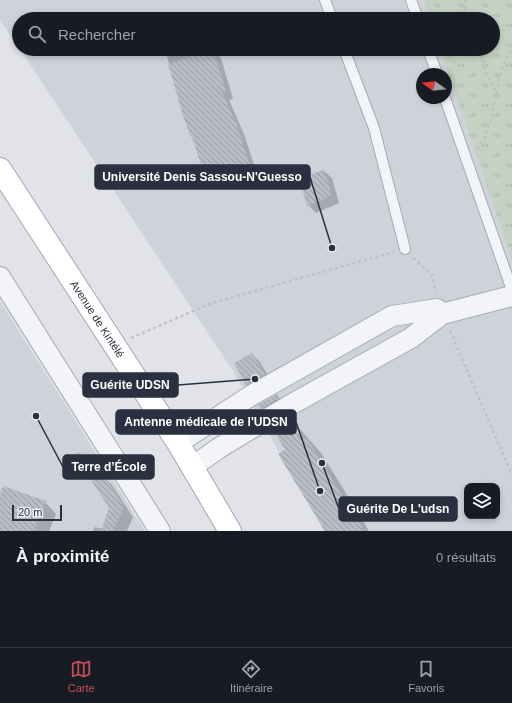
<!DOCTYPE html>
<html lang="fr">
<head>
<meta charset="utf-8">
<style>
  :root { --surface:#171b24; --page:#20242c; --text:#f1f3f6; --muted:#9ea1a6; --line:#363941; --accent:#c44f57 }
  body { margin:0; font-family:Arial,sans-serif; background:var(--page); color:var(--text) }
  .controls { position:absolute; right:12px; bottom:12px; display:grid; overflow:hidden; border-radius:8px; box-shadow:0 2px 6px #0003 }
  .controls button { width:36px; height:36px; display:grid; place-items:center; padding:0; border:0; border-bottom:1px solid var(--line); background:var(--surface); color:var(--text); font:20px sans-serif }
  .compass { position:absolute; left:416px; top:68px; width:36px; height:36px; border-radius:50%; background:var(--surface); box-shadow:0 2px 6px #0003; rotate:284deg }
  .scale { position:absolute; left:12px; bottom:10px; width:50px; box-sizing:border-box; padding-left:4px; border:2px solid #2a303f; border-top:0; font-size:11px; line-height:14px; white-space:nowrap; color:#2a303f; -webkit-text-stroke:3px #f0f2f6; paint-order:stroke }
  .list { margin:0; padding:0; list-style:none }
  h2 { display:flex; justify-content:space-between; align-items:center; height:52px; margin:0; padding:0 16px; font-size:17px }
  h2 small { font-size:13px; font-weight:400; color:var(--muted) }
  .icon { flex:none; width:22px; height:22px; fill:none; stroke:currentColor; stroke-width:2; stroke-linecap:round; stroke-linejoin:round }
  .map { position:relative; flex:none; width:512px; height:531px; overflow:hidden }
  .search { position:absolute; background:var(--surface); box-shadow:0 2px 6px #0003; left:12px; right:12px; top:12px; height:44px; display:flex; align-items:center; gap:10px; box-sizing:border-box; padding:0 14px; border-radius:22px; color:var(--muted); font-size:15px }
  .sheet { height:116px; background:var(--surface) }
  nav { display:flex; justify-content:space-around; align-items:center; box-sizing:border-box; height:56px; border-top:1px solid var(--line); background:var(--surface); font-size:11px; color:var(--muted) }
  nav a { display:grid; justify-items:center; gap:2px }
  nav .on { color:var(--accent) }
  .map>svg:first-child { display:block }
  .built { fill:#cfd2da; fill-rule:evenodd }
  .grass { fill:url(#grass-tufts) }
  .shadow { fill:#0003 }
  .building { fill:url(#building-back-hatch) }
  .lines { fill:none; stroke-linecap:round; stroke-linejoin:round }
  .service-casing { stroke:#a6aab2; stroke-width:12 }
  .minor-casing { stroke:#a6aab2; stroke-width:22 }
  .primary-casing { stroke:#a1a7b3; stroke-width:24 }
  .path { stroke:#bfc1c7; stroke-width:2.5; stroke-dasharray:3 3; stroke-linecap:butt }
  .service { stroke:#f3f4f7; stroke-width:10 }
  .minor { stroke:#f3f4f7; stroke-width:20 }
  .primary { stroke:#fff; stroke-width:22 }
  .labels { text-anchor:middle; stroke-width:3; stroke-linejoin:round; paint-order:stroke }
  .street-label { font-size:11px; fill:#2a303f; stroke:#f0f2f6 }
  .leader { fill:none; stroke:#2a303f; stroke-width:1.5 }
  .callout-dot { fill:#2a303f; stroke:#f0f2f6; stroke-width:1.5 }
  .callout { fill:#2a303f; stroke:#2a303f; stroke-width:1.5 }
  .callout-label { font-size:12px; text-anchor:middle; font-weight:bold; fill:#fff }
</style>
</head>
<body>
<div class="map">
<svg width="512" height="531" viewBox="0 0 512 531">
  <defs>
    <pattern id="grass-tufts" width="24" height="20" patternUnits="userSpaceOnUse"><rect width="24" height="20" fill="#c5d2c3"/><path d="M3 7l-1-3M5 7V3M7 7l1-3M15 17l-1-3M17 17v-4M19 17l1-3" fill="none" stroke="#a9b5a9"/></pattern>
    <pattern id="building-back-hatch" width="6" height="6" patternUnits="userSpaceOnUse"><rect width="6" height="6" fill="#b8bcc5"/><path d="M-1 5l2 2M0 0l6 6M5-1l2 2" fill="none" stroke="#9699a1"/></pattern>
  </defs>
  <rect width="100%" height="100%" fill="#e1e3e8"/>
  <g class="built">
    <path d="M0 0H512V531H324L233 371 20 49H493V19H19V48L0 20ZM422 74H446V98H422ZM467 486H497V516H467Z"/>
    <polygon points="0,301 145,531 0,531"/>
  </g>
  <polygon class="grass" points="424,0 512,0 512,259 440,49 493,49 493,19 430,19"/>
  <g class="shadow">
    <polygon points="161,49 214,49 215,53 221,58 233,99 229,100 244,134 258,177 216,190 208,182 194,139 185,119 166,53"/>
    <polygon points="324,171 332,178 339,203 316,213 308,205"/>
    <polygon points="252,354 260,362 272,382 255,392 247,384 235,364"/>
    <polygon points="276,396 284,403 269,416 260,405"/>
    <polygon points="291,419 322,454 369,531 326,531 286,450"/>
    <polygon points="102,475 112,485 133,517 127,531 93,531 95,527 103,529 110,508"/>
    <polygon points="0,498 45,502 56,514 49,531 0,531"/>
  </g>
  <g class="building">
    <polygon points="213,50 226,91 222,92 237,125 251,170 207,183 192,137 191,137 184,119 168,64"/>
    <polygon points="324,170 332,195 307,206 299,178"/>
    <polygon points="252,353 265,374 246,385 234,363"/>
    <polygon points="277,394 279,398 261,409 258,405"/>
    <polygon points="291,418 303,439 306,437 364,531 325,531 278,454 285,450 273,429"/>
    <polygon points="79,452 103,474 124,507 113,531 101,531 109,508 75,455"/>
    <polygon points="3,486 46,501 34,531 0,531 0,495"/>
  </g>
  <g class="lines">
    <defs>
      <g id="service">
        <polyline points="325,0 332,19"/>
        <polyline points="411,0 418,19"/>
        <polyline points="344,49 374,128 405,249"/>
        <polyline points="428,49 437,74"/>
        <polyline points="445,98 512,290"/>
      </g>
      <g id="minor">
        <polyline points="0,277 160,531"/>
        <polyline points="178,443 252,395 392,316 437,309 442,314"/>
        <polyline points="192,467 219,448 292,404 411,338 442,314 512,296"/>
      </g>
      <g id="primary">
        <path id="s1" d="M0 169 178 443 230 531"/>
      </g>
    </defs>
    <use href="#service" class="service-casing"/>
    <use href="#minor" class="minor-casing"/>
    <use href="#primary" class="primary-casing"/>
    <g class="path">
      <polyline points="465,8 468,19"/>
      <polyline points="460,19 465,8 466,0"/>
      <polyline points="479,49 486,73 497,95"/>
      <polyline points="477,149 485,137 491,118 501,72 512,46"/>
      <polyline points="413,258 432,275 436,292"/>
      <polyline points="450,331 512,475"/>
      <polyline points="131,338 212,303 394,252"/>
    </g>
    <use href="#service" class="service"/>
    <use href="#minor" class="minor"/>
    <use href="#primary" class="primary"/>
  </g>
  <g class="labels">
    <g class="street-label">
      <text dy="4" stroke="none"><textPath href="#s1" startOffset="179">Avenue de Kintélé</textPath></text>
    </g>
  </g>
  <path class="leader" d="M332 248L310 177M255 379L178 385M320 491L296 422M36 416L63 467M322 463L339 509"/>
  <g class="callout-dot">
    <circle cx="332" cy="248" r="4"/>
    <circle cx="255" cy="379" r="4"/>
    <circle cx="320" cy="491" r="4"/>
    <circle cx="36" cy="416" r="4"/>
    <circle cx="322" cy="463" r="4"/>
  </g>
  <g class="callout">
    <rect x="95" y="165" width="215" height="24" rx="4"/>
    <rect x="83" y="373" width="95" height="24" rx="4"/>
    <rect x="116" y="410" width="180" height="24" rx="4"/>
    <rect x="63" y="455" width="91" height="24" rx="4"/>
    <rect x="339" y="497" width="118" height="24" rx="4"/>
  </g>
  <g class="callout-label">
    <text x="202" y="181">Université Denis Sassou-N'Guesso</text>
    <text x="130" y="389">Guérite UDSN</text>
    <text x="206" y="426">Antenne médicale de l'UDSN</text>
    <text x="109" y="471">Terre d’École</text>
    <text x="398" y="513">Guérite De L'udsn</text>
  </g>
</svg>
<div class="controls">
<button><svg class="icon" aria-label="layers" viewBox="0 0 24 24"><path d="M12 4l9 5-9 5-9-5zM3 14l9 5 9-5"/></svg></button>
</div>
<svg class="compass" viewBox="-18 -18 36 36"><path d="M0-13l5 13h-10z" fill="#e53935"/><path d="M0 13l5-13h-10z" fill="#9ea1a6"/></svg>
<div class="scale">20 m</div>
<div class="search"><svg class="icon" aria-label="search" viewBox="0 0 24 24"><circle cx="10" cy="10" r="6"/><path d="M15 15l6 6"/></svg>Rechercher</div>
</div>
<section class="sheet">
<h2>À proximité<small>0 résultats</small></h2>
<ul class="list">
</ul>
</section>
<nav>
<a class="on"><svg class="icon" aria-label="map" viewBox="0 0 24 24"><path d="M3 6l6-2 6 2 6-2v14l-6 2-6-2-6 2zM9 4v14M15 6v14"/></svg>Carte</a>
<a><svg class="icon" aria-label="directions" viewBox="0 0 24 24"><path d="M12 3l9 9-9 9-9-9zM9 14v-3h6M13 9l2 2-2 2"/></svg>Itinéraire</a>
<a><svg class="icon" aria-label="saved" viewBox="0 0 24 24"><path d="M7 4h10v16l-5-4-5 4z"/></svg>Favoris</a>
</nav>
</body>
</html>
